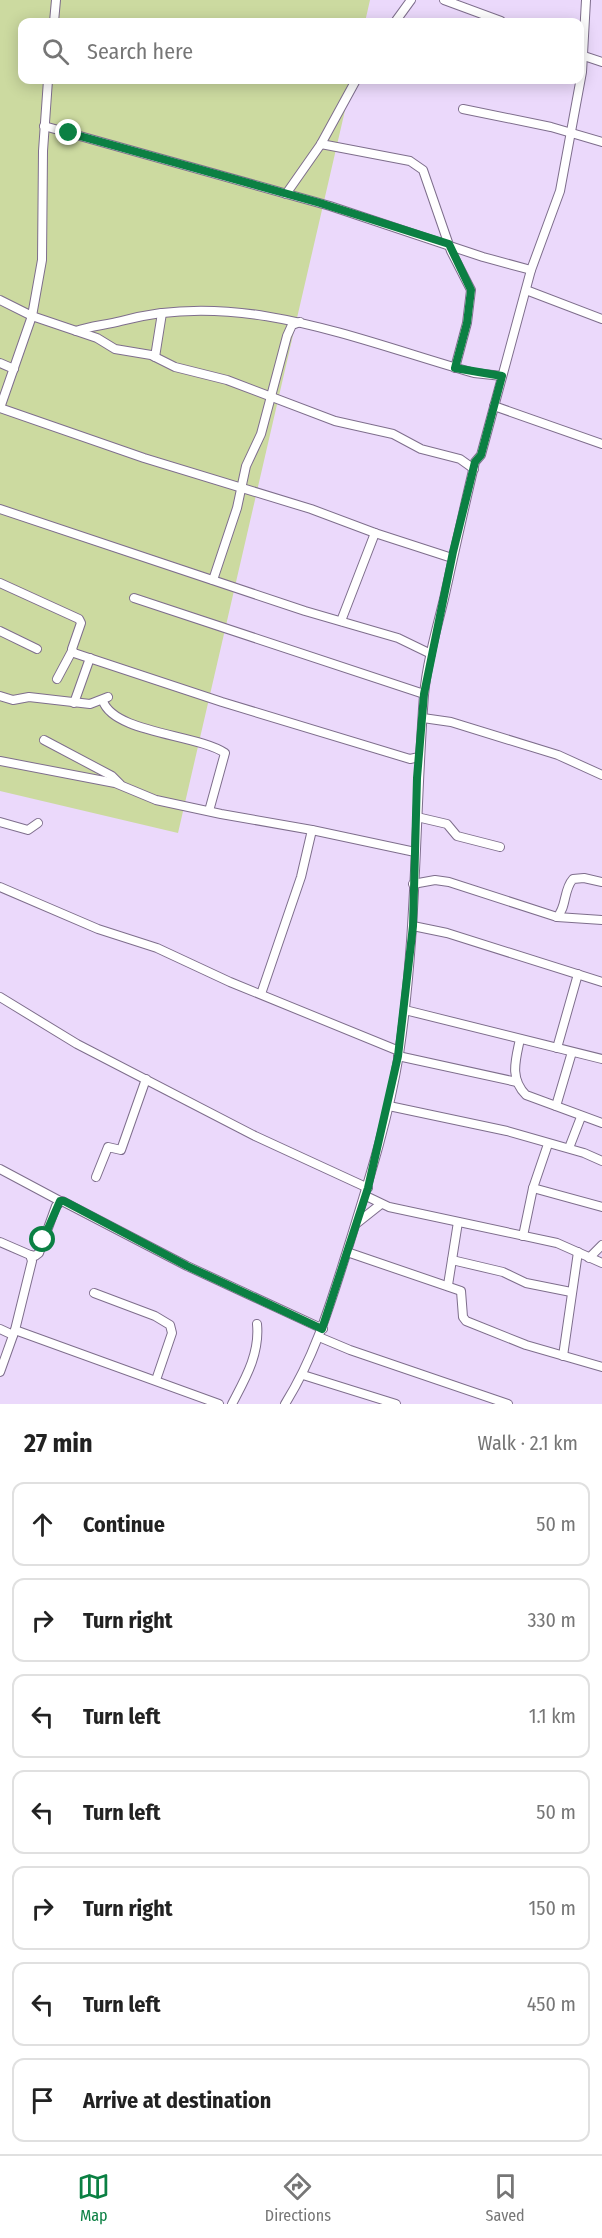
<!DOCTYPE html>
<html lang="en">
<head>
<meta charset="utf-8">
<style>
  :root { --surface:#fff; --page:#f6f6f6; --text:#222; --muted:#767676; --line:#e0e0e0; --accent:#0b8043 }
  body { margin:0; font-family:"Fira Sans Condensed",sans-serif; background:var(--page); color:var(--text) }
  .stop { position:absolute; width:18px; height:18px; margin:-14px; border:4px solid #0b8043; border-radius:50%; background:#fff }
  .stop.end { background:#0b8043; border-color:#fff; box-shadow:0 2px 6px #0008 }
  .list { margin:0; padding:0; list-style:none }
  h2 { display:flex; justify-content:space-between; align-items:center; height:78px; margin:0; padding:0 24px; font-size:26px }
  h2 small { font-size:20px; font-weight:400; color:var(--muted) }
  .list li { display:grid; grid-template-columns:39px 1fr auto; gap:18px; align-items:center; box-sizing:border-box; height:84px; margin:0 12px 12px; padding:0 12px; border:2px solid var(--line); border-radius:12px }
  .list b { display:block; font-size:22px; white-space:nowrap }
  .list em { font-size:20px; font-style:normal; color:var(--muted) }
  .icon { flex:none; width:33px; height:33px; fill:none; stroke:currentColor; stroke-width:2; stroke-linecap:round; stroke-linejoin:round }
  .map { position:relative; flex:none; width:602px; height:1404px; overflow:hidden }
  .search { position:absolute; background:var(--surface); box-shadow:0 3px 15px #0003; left:18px; right:18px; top:18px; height:66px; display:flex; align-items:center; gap:15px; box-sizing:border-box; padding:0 21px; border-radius:12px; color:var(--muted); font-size:22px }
  .sheet { height:750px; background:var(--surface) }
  nav { display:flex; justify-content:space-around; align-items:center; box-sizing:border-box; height:84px; border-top:2px solid var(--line); background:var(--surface); font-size:16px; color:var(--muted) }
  nav a { display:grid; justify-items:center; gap:3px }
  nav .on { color:var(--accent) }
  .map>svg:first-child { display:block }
  .green { fill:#ccdaa0 }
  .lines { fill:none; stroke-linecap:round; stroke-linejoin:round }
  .minor-casing { stroke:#7e6e8c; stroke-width:10 }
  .minor { stroke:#fff; stroke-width:8 }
  .route { stroke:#0b8043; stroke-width:8 }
</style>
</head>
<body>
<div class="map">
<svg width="602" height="1404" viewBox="0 0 602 1404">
  <rect width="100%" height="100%" fill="#ebd9fb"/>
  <polygon class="green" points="0,0 370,0 365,22 22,22 22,80 352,80 178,833 0,791"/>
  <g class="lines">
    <defs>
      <g id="minor">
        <polyline points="444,0 501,21"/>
        <polyline points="54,22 56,0"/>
        <polyline points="395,22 411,0"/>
        <polyline points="584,56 602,62"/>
        <polyline points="463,109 551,127 602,142"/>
        <polyline points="44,126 330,206 483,257 531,270"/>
        <polyline points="321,144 410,161 423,170 451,251 471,290 467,323 455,368"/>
        <polyline points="286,194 321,144 356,80"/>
        <polyline points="526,290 602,319"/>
        <polyline points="0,300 32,316 97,338 115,349 151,355 175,367 227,380 335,421 393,434 421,449 460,459 474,469"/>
        <path d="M76 331C90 326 106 325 121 321 240 288 360 341 474 373L502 376"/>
        <polyline points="155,357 162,313"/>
        <polyline points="0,363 14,369"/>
        <polyline points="494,406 602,444"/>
        <polyline points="0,408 144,458 311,509 375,533 452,558"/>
        <polyline points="0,408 32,316 42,260 43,151 48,80"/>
        <polyline points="0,509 305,611 398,638 431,654"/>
        <polyline points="213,580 237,508 246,466 261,434 287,336 292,325 300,322"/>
        <polyline points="0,583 79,619 81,623 72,649 74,653 222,702 410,759 419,757"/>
        <polyline points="134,598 424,694"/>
        <polyline points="341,621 375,533"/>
        <polyline points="0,631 37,649"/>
        <polyline points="57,679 72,651"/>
        <polyline points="0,696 13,700 29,697 90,704 108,697"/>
        <path d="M103 701C114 733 196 734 225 753L209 811"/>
        <polyline points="74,703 90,658"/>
        <polyline points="423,718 451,722 558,755 602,775"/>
        <polyline points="44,740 112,776 120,784"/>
        <polyline points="0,761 115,783 156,800 221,814 312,830 415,852"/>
        <polyline points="417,817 447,824 457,836 500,847"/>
        <polyline points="0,822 28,830 38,823"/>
        <path d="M413 884 435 880 449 882 557 917C567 907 563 890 573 879L584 878 602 882"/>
        <polyline points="0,887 98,929 157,948 230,982 399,1051"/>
        <polyline points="557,917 602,920"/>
        <polyline points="413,926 447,933 602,982"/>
        <polyline points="261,994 301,877 312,830"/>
        <polyline points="0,997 77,1044 255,1136 368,1188"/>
        <polyline points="405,1010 602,1059"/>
        <path d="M520 1039C516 1059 509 1078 526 1095L602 1123"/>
        <polyline points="557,1048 578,974"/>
        <polyline points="398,1056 517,1082"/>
        <polyline points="389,1106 507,1131 584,1153 602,1161"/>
        <polyline points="556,1106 572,1052"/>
        <polyline points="569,1148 581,1117"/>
        <polyline points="0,1169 60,1201"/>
        <polyline points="96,1177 108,1147 121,1150 146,1079"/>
        <polyline points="533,1188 602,1207"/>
        <polyline points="366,1196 389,1207 557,1243 602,1263"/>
        <polyline points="357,1223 381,1204"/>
        <polyline points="523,1236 533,1188 548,1144"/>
        <polyline points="0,1242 30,1255 32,1261 15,1330 0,1372"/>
        <polyline points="347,1252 461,1291 463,1317 466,1321 526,1345 602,1367"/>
        <polyline points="30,1255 35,1256 39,1253 56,1206 62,1201 187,1266 323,1329"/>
        <polyline points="589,1258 602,1245"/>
        <polyline points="452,1260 503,1272 526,1283 571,1292"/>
        <polyline points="448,1285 458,1222"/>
        <polyline points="94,1293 155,1316 170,1325 172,1333 156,1380"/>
        <polyline points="0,1329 13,1335"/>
        <polyline points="15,1330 219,1404"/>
        <polyline points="319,1337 350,1350 508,1404"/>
        <polyline points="563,1356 578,1252"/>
        <polyline points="303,1375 396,1404"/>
        <path d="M232 1404C245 1379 260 1354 257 1324"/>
        <path d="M285 1404C315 1356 330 1305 347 1251 367 1186 388 1122 399 1054 417 935 415 814 424 695 427 663 436 631 444 599 454 554 464 508 475 462L481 455 531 270 560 191 582 72 586 0"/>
      </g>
    </defs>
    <use href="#minor" class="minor-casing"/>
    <use href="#minor" class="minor"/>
  </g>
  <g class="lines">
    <polyline class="route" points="43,1240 60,1201 64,1201 187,1266 322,1329 368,1188 398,1056 413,926 417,778 424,694 453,552 475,462 481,455 502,376 455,368 467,323 471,290 449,244 320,203 69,133"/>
  </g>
</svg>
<div class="stop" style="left:43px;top:1240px"></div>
<div class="stop end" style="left:69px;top:133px"></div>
<div class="search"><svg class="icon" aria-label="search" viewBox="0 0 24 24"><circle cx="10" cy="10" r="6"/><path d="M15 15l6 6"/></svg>Search here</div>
</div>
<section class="sheet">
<h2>27 min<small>Walk · 2.1 km</small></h2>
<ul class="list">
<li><svg class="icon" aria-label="ahead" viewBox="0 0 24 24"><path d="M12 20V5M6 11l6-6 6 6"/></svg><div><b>Continue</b></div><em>50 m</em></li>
<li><svg class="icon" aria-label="right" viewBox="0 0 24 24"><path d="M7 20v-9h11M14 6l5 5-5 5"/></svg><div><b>Turn right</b></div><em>330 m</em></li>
<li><svg class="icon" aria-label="left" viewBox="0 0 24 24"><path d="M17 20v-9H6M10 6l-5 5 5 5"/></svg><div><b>Turn left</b></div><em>1.1 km</em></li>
<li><svg class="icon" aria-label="left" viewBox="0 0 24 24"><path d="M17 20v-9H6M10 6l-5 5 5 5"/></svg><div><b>Turn left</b></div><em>50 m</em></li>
<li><svg class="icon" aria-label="right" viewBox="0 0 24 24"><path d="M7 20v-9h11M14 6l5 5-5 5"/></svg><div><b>Turn right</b></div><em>150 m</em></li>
<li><svg class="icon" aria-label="left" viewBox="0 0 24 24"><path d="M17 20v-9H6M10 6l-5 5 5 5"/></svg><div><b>Turn left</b></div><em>450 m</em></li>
<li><svg class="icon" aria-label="arrive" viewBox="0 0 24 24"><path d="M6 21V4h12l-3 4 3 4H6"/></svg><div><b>Arrive at destination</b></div></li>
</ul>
</section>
<nav>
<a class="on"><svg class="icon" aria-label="map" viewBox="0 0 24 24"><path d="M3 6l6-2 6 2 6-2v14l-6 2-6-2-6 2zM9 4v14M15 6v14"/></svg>Map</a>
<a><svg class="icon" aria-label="directions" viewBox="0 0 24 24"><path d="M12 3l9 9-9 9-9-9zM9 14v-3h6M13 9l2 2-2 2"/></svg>Directions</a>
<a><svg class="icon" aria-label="saved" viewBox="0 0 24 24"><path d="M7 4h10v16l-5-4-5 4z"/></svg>Saved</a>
</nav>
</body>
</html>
